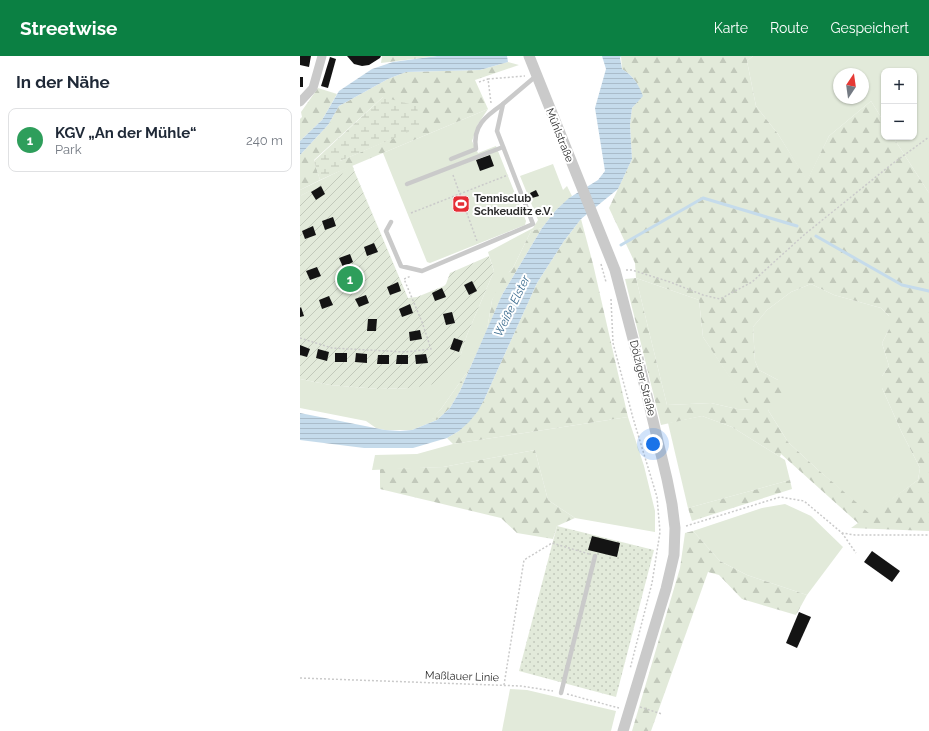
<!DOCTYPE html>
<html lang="de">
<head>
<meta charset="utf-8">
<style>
  :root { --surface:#fff; --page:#f6f6f7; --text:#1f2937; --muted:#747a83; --line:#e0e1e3; --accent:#0b8043 }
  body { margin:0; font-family:Raleway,sans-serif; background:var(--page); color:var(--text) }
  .controls { position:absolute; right:12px; top:12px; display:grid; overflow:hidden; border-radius:8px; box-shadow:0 1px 3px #0004 }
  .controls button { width:36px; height:36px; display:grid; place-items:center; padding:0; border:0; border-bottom:1px solid var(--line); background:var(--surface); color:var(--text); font:20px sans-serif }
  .compass { position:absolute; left:533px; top:12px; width:36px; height:36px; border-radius:50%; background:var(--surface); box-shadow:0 1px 3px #0004; rotate:13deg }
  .you { position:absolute; left:353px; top:388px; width:14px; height:14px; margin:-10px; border:3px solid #fff; border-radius:50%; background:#1a73e8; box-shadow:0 0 0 6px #1a73e833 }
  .badge { display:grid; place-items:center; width:26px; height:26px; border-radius:50%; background:var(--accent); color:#fff; font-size:13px; font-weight:700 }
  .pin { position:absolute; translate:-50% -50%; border:2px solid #fff; box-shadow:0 1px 4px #0006 }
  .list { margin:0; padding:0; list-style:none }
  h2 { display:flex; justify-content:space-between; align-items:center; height:52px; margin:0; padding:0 16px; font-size:17px }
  h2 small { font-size:13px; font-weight:400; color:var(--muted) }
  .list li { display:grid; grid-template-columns:26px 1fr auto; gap:12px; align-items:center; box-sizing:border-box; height:64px; margin:0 8px 8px; padding:0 8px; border:1px solid var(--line); border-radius:8px }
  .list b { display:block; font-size:15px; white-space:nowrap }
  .list p { margin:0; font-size:13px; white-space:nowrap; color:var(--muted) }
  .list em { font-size:13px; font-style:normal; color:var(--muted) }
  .map { position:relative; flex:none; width:629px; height:675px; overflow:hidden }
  header { display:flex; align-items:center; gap:24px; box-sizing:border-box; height:56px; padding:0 20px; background:var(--accent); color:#fff }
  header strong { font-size:19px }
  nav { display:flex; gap:22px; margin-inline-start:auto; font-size:14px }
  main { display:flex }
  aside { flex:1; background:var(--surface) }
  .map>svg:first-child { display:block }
  .grass { fill:#e2eada; fill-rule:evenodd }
  .forest { fill:url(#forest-firs); fill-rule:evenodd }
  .wetland { fill:url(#wetland-marsh) }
  .park { fill:url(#park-dots) }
  .garden { fill:url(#garden-furrows) }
  .water { fill:url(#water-rules) }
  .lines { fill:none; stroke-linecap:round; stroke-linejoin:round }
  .stream { stroke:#c5dbeb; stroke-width:3 }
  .building { fill:#141414 }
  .path { stroke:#cacaca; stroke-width:1.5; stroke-dasharray:2 2; stroke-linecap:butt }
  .service { stroke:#cacaca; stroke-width:4.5 }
  .minor { stroke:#cacaca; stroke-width:9 }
  .tertiary { stroke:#cacaca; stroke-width:11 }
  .labels { text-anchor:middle; stroke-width:4; stroke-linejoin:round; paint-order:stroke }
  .street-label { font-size:11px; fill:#2d2d2d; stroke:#fff }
  .poi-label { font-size:11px; font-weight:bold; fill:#2d2d2d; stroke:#fff; text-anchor:start }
  .water-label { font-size:12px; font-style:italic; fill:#3b6b8e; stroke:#fff }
</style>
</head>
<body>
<header>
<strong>Streetwise</strong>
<nav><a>Karte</a><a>Route</a><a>Gespeichert</a></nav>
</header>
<main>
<aside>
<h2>In der Nähe<small></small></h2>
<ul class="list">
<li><span class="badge" style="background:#2e9e5b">1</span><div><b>KGV „An der Mühle“</b><p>Park</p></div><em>240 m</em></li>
</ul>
</aside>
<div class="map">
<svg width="629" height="675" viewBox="0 0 629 675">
  <defs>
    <pattern id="forest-firs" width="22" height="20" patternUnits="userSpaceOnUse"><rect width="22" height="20" fill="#e2eada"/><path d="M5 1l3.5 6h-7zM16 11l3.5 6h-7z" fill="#c2c9bb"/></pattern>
    <pattern id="wetland-marsh" width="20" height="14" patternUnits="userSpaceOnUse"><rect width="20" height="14" fill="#e2eada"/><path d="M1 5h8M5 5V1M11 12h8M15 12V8" fill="none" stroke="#c2c9bb"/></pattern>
    <pattern id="park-dots" width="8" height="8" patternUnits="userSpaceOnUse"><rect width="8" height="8" fill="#e2eada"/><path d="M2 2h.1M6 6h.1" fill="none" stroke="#c2c9bb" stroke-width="1.8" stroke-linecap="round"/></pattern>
    <pattern id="garden-furrows" width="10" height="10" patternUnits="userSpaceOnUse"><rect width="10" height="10" fill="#e2eada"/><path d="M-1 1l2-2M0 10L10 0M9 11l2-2" fill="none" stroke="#c2c9bb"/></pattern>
    <pattern id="water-rules" width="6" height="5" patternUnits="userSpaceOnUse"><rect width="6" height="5" fill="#c5dbeb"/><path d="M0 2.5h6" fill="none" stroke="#aabcca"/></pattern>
  </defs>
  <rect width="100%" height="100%" fill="#fff"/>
  <g class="grass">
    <path d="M453 0H629V137L593 81H614V15H584V66L571 45 529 80 507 125 478 78 456 50 447 5ZM539 18H563V42H539Z"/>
    <polygon points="188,53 178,68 172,85 178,97 196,90 226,165 225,169 130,207 127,206 83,97"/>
    <polygon points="253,108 263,134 267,130 272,140 256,154 242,172 231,175 213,212 209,216 192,244 187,274 170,312 141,353 132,362 137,364 112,374 85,374 76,372 66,365 0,352 0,323 30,329 78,333 113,332 161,298 167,279 194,215 188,196 233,172 238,164 220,120"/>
    <polygon points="52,109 54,113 0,140 0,134"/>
    <polygon points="336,222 399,244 403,281 452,354 437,353 411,347 367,349"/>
    <polygon points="511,228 534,239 581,252 589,260 589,273 582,287 589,310 582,320 582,332 602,377 620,412 618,424 570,459 516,412 488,386 468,354 478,324 459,314 455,305 453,271 467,254 491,236"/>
    <polygon points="402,360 432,371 485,404 490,424 388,452 368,367"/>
    <polygon points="328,361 344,410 355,455 355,476 275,462 248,444 235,394 143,411 72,414 75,399 117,398 153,388"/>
    <polygon points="485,448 511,460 543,491 507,539 447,519 420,505 393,475 462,452"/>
    <polygon points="210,633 227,634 316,655 311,675 202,675"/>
  </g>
  <g class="forest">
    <polygon points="82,0 137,0 81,7"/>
    <path d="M321 0H453L447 5 456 50 478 78 507 124 529 80 571 45 584 66V81H593L629 137V475L551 472 558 467 481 398 480 401 432 371 402 360 361 369 325 223 336 222 335 207 309 152 332 103 330 69 332 52 342 40C338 27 333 20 322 13ZM336 222 399 244 403 281 451 354 437 353 411 347 367 349ZM511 228 534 239 581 252 589 260V273L582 287 589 310 582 320V332L602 377 620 412 618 424 570 458 516 412 488 386 468 354 488 340 485 332 478 324 459 314 455 305 453 271 467 254 491 236Z"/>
    <polygon points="208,6 219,9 175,24 188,53 40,115 40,105 93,82 83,41 14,104 20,124 0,134 0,99 28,69 39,50 88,23 106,16 180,14"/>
    <polygon points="18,32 37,38 22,64 0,85 0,63 2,61 1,56"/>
    <polygon points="281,163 293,208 328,361 153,388 147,382 159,375 184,344 237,227 264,185"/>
    <polygon points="242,172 202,239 187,274 192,244 204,218 209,216 213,212 231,175"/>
    <polygon points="170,312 160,335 150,352 137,364 131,362 141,353"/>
    <polygon points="235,394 248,444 275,462 257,470 253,483 217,477 201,462 80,433 80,413 143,411"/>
    <polygon points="490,424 492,433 392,465 388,452"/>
    <polygon points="393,475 420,505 447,519 507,539 496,559 442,543 419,519 408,516 351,675 332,675 380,512 385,477"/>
  </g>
  <polygon class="wetland" points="83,41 117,50 120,71 40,105 40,115 20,124 14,105"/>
  <polygon class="park" points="257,470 354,494 316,641 219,615"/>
  <polygon class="garden" points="53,112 108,242 117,241 144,230 146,228 150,217 189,200 194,215 167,279 161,298 154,310 134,328 113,332 78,333 30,329 0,323 0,140"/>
  <g class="water">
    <polygon points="137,0 207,0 208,6 180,14 106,16 88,23 39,50 28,69 0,99 0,85 22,64 39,35 72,13 93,6"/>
    <path d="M302 0H321L320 2 322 13C333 20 338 27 343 40L332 52 330 69 332 103 318 133 281 163 264 185 237 227 184 344 178 355 169 366 159 375 147 382 113 392H64L0 384V357L85 374 100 375 112 374 137 364 150 352 160 335 202 239 242 172 256 154 269 142 298 124 305 115 295 52 306 13Z"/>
  </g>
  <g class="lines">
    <g class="stream">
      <polyline points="516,180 602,229 629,235"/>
      <polyline points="321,189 403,142 497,170"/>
    </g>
  </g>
  <g class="building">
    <polygon points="0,0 11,0 9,11 0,9"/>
    <polygon points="47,0 81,0 80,2 69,9 62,10 54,8"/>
    <polygon points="30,1 36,3 28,32 21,30"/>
    <rect x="0" y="21" width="3" height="10"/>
    <polygon points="190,99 194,110 180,115 176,104"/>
    <polygon points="21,130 25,138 16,144 11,136"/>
    <polygon points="236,134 239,140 232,142 230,137"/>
    <polygon points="33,161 36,170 25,174 22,165"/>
    <polygon points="13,170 16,179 5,183 2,175"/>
    <polygon points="74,187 78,196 67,200 64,191"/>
    <polygon points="50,198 53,206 43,211 39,202"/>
    <polygon points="17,211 21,220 10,224 6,215"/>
    <polygon points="58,219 62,227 51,232 47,223"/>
    <polygon points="172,225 177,235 169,239 164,229"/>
    <polygon points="98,226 101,235 90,239 87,231"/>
    <polygon points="142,232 146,241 135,245 132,237"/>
    <polygon points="66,239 69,247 59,251 55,243"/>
    <polygon points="29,240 33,249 22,253 19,244"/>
    <polygon points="110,248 113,257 102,261 99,253"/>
    <polygon points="1,251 4,260 0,261 0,252"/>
    <polygon points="152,256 155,267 146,269 143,258"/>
    <polygon points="68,263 77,263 76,275 67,275"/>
    <polygon points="120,274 122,283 110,285 109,276"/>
    <polygon points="154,282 163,285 159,296 150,293"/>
    <polygon points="0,289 10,293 7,301 0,299"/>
    <polygon points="18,293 29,296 27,305 16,302"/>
    <rect x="35" y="297" width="12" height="9"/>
    <polygon points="56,297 67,298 67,307 55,306"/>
    <polygon points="126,298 128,307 116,308 115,299"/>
    <polygon points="78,299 89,299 89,308 77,308"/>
    <polygon points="97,299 108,299 108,308 96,308"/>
    <polygon points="292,480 320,487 317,501 288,494"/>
    <polygon points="572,495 600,515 592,526 564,506"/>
    <polygon points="499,556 511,561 497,592 486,587"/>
  </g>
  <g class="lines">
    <g class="path">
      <polyline points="179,26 188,23"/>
      <polyline points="191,47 188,23 225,20"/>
      <polyline points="153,119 177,185"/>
      <polyline points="111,157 208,119"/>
      <polyline points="301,208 306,226"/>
      <polyline points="326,214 332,214 370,226 403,239 420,243 452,226 505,178 592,108 629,81"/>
      <polyline points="311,243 313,287 333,362 357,441 360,476 352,527 330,613"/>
      <polyline points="0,282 32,292 105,296 131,293 122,266 104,223 111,220"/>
      <polyline points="386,470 480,441 504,445 542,477 555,479 629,479"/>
      <polyline points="542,477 556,497"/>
      <polyline points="0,622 221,630 253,635"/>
      <polyline points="204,629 224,504 252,487 289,498"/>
      <polyline points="267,638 319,652"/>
      <polyline points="340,651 362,658"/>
    </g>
    <g class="service">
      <path d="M151 103 176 93C172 70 186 60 203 48"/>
      <polyline points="107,128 203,91"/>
      <polyline points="91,166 86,175 101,210 122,215 233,168 197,75 203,48 236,20"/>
      <polyline points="261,637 295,500"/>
    </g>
    <polyline class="minor" points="0,46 13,32 22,0"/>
    <polyline class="tertiary" points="229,0 315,214 338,302 367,423 372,448 375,472 374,499 366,533 323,675"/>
  </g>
  <defs>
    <symbol id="stadium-square" viewBox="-11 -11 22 22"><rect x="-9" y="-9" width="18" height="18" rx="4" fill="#e52d35" stroke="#fff"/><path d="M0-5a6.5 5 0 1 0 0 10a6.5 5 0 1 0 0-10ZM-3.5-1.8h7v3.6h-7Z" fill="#fff"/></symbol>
  </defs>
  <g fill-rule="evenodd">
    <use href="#stadium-square" x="151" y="138" width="20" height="20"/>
  </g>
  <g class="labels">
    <g class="street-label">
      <text transform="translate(260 79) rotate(68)" y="4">Mühlstraße</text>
      <text transform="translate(343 322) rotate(76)" y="4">Dölziger Straße</text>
      <text transform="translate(162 620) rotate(2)" y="4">Maßlauer Linie</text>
    </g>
    <g class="poi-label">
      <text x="174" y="146">Tennisclub<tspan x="174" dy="13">Schkeuditz e.V.</tspan></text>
    </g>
    <g class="water-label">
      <text transform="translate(212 250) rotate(-64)" y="4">Weiße Elster</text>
    </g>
  </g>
</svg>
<div class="controls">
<button>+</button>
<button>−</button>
</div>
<svg class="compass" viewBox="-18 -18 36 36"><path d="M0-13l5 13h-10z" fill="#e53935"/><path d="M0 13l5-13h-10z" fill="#747a83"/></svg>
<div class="you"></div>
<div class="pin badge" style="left:50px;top:223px;background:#2e9e5b">1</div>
</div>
</main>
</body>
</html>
